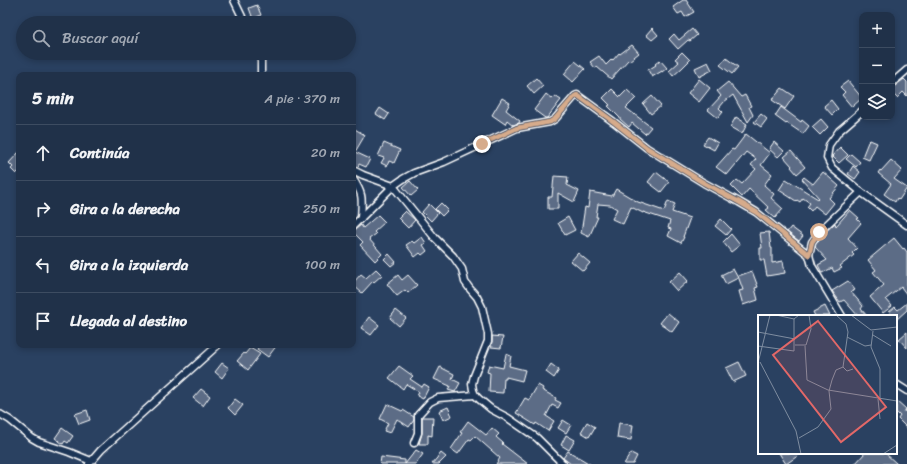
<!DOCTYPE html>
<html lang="es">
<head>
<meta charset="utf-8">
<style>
  :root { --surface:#203149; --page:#283950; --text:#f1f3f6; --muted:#a2a9b4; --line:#3d4c61 }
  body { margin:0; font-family:Sriracha,sans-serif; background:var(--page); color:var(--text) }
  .controls { position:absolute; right:12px; top:12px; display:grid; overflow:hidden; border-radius:8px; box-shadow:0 2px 6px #0003 }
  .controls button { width:36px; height:36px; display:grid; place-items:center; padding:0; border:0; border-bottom:1px solid var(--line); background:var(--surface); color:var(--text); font:20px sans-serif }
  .stop { position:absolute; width:12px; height:12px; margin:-9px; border:3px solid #d6ab8b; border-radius:50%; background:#fff }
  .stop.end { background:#d6ab8b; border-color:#fff; box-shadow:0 1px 4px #0008 }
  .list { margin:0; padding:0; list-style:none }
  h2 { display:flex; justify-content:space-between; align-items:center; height:52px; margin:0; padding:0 16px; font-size:17px }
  h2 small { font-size:13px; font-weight:400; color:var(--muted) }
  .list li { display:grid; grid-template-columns:26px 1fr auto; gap:12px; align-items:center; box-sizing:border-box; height:56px; padding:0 16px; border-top:1px solid var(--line) }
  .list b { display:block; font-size:15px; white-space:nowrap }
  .list em { font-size:13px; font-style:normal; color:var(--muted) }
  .icon { flex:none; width:22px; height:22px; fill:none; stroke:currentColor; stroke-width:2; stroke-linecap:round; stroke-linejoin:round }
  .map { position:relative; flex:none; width:907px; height:464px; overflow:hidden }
  .search { position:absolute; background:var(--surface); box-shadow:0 2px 6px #0003; left:16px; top:16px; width:340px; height:44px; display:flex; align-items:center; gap:10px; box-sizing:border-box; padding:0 14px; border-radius:22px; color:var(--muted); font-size:15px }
  .panel { position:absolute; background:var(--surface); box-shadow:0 2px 6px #0003; left:16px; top:72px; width:340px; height:276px; border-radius:8px }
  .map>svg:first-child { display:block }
  .building { fill:#5b6c86; stroke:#fff }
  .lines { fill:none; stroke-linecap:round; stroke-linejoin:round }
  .street-casing { stroke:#fff; stroke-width:9 }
  .street { stroke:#1d3557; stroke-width:6 }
  .route { stroke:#d6ab8b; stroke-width:5 }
  .inset-road { fill:none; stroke:#7f8da0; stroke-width:1 }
  .view { fill:#e26868; fill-opacity:0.15; stroke:#e26868; stroke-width:2 }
  .inset-edge { fill:none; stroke:#fff; stroke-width:2 }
</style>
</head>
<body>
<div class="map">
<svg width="907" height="464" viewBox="0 0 907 464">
  <rect width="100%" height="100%" fill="#2a4161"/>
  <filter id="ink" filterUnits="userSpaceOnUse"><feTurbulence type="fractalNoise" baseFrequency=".025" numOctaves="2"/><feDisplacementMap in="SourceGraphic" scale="8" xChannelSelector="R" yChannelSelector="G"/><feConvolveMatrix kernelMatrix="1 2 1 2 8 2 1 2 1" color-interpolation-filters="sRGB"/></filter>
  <g filter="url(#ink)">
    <g class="building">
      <polygon points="683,0 686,0 694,12 685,17 682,12 678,14 673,7"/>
      <polygon points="257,5 261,15 253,19 249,8"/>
      <polygon points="652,28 658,35 652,40 646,35"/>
      <polygon points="692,29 697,35 690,41 688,40 678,49 669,39 674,34 679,40"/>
      <polygon points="632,45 639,53 629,61 628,60 611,79 597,67 595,68 590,62 599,56 606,65 612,59 613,60 619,53 620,54"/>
      <polygon points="682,52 690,60 682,68 673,76 669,71 679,62 675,59"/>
      <polygon points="726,58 738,67 732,74 720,65"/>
      <polygon points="660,60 667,68 662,72 662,71 652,77 648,70 656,65 655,64"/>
      <polygon points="575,61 585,69 573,82 564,74"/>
      <polygon points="708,62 712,70 699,77 695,68"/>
      <polygon points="536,78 543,86 534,94 527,86"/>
      <polygon points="699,79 710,88 699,102 688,93"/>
      <polygon points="904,79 907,82 907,96 903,92 897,98 892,93 892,88"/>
      <polygon points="848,81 862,98 852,107 842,95 845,92 840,87"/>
      <polygon points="728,82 741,97 745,95 751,106 749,107 753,115 748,122 733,95 724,102 719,108 723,112 718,118 708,110 721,96 717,91"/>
      <polygon points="782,88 794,96 785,109 772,100"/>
      <polygon points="612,89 620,97 627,90 636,98 626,108 651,127 645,134 632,123 629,127 620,119 620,118 608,106 610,105 603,98"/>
      <polygon points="546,94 552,99 555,96 561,100 547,118 545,118 534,110"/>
      <polygon points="652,96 661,106 651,114 643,104"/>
      <polygon points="502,98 510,103 506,110 520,121 519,123 513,125 507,120 505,124 492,115"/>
      <polygon points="831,100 838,109 832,115 824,106"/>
      <polygon points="781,107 801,122 802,120 809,126 803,134 787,123 786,124 775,116"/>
      <polygon points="380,108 389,114 385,120 376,114"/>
      <polygon points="761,114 767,119 761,127 754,122"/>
      <polygon points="736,117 747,124 742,134 730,127"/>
      <polygon points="821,119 828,127 820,135 812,127"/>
      <polygon points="353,128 365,135 355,152 370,159 366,167 359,164 358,167 353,165"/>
      <polygon points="746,134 770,153 761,165 772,174 764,185 774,194 771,198 783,209 775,218 766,210 769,208 749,189 742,197 731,186 737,180 742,184 756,169 751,165 756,159 746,152 727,175 716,167 732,149 734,150"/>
      <polygon points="708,137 718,143 714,150 703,144"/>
      <polygon points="870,140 877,143 869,160 862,157 868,142"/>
      <polygon points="774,142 784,151 778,157 769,149"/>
      <polygon points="384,143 400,150 394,163 389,161 387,166 381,163 384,158 378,156"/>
      <polygon points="840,147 848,155 839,163 832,156"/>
      <polygon points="791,151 805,167 797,174 791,167 792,166 784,157"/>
      <polygon points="19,152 19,172 18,172 16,174 11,169 13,167 9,163"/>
      <polygon points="851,154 860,162 856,167 846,159"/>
      <polygon points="891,160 902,170 894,179 907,188 899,200 897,198 895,202 884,194 891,184 878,173 880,170 881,171"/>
      <polygon points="853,166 860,172 855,179 848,174"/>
      <polygon points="656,172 669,182 661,192 648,182"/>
      <polygon points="823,172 839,186 829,198 834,203 825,214 815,206 811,211 807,207 810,203 803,198 800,202 797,200 796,201 779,190 786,179 818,199 819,198 802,179 804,177 813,184"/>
      <polygon points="554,176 568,177 567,185 579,191 574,202 558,193 558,209 548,209 548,197 552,197"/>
      <polygon points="410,181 418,190 411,196 403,187"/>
      <polygon points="616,189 638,202 664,211 668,201 675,204 672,212 690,218 683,237 684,237 681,243 668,236 671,229 668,228 670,221 643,212 643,213 631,207 623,224 612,219 617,209 610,205 598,204 596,217 598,217 589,237 581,233 585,207 588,208 590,192 612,196"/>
      <polygon points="441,203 448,210 442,216 435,209"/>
      <polygon points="429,204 438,213 431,221 422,212"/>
      <polygon points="850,210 859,218 857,219 861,223 848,238 857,248 852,253 854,255 840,266 842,268 834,272 832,268 822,273 818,265 827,260 815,247 816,244 823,234 835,223 836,226"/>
      <polygon points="405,211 415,220 408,228 398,218"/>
      <polygon points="378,215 385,222 374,232 376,234 369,239 382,254 375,261 360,245 363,242 353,232 353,230 356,229 361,225 363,228"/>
      <polygon points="568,217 575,230 565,235 558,223"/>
      <polygon points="721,219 731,229 726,235 715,226"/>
      <polygon points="791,227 803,236 799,241 787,232"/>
      <polygon points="769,232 771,248 772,248 772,263 783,261 785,273 767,276 764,260 760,260 760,248 762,248 760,233"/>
      <polygon points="731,234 740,245 731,252 723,242"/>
      <polygon points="422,237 426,243 423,245 427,251 422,255 420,253 415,257 406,245 412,241 414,243"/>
      <polygon points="894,238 903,249 904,248 907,252 907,295 901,287 886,299 892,306 883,313 870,297 884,285 873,272 876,270 868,260"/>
      <polygon points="578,253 590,263 583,271 571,261"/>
      <polygon points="389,254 396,262 391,266 384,259"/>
      <polygon points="376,269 382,275 374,282 373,281 362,293 353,285 353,283 361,274 366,278"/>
      <polygon points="733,269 738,278 726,284 721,275"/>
      <polygon points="752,271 758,287 755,288 758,300 743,305 739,291 743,290 738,276"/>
      <polygon points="680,272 688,281 677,291 669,282"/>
      <polygon points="398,275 402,280 408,275 417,285 408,293 405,290 397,296 387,284"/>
      <polygon points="848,281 855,290 851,292 863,306 861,309 867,316 858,316 844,300 840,302 832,291"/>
      <polygon points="907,303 907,310 896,320 896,316 893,316 889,312 895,307 898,310"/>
      <polygon points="825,306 830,316 815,316 813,312"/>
      <polygon points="396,310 406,318 399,326 390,318"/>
      <polygon points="668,313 679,322 672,332 660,323"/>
      <polygon points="369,317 379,325 371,335 361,328"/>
      <polygon points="907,332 907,348 899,339"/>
      <polygon points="492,336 503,337 501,348 491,347 492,341"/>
      <polygon points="260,345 277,345 268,357 257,349"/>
      <polygon points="250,348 260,354 248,370 237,361 244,353 245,354"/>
      <polygon points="506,354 511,356 509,366 525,370 522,381 506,377 506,379 504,379 503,393 489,392 490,373 487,372 489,365 503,368"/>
      <polygon points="739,362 746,376 733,382 726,368"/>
      <polygon points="222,363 229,368 222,378 215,372"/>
      <polygon points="551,364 559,370 554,378 546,372"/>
      <polygon points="399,366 413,376 410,379 422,387 424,384 429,387 423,399 417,396 419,392 406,384 403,389 389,378"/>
      <polygon points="440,367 454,374 452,379 460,383 455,392 448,390 450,386 434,379"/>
      <polygon points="538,385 543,388 542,390 556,398 555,400 561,403 558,408 552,405 546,416 554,421 548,431 536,423 535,425 516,413 525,398 529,400"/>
      <polygon points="201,389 210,396 203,406 193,398"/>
      <polygon points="235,399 243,405 235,415 228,408"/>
      <polygon points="896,400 906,409 904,412 907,409 907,428 898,419 900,416 896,412"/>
      <polygon points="387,404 402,411 403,410 414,417 414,420 409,427 397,419 390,433 384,431 388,423 380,419"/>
      <polygon points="448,407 452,416 443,420 439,411"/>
      <polygon points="87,410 90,420 79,424 75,414"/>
      <polygon points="422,417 433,417 432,436 428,435 428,444 419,444 422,433"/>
      <polygon points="563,420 571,425 566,433 558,428"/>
      <polygon points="468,421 486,435 492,428 499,434 496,437 503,443 502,444 528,464 496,464 500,458 475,436 471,440 469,439 458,454 451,449 462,433 460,432"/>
      <polygon points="587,422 595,427 589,437 581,432"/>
      <polygon points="619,423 633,425 631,440 617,438"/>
      <polygon points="62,428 73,436 68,443 65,441 63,444 55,438"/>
      <polygon points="566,435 575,440 569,450 561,445"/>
      <polygon points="416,450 423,454 416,464 405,464"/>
      <polygon points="568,451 590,464 571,464 563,458"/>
      <polygon points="441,453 446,457 439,464 432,464"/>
      <polygon points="631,453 637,456 633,464 624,464"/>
      <polygon points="779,453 802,453 786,464"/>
      <polygon points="865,453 885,453 897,464 855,464"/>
      <polygon points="381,457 405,460 405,464 380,464"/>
    </g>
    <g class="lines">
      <defs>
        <g id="street">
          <polyline points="234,0 245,23"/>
          <polyline points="259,53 261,61 261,75"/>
          <polyline points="892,83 907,70"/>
          <polyline points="862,111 839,131 829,145 827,158 832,168 861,192 907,225"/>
          <polyline points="353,170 363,175 393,186 435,238 453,256 462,269 465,282 470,289 477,297 482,307 488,334 488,341 474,376 472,384 473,390 475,395 479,399 491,409 508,418 537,438 563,464"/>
          <path d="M353 179C364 195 362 200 361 218"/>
          <polyline points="353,226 393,186 403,179 414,173 444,162 517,128 550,122 555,119 575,96 577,95 614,122 647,148 704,183 739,202 756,212 809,255"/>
          <polyline points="842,316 812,266 809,255 812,242 819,232 861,192"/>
          <polyline points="896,384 907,391"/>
          <polyline points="0,414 10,420 32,438 39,442 69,452 91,461"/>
          <polyline points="414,443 418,433 418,415 430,402 438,398 475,395"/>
          <polyline points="89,464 101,450 218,345"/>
        </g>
      </defs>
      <use href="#street" class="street-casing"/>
      <use href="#street" class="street"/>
    </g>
  </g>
  <g class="lines" filter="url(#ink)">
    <polyline class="route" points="482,144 517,128 550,122 555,119 575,96 577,95 614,122 647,148 704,183 739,202 756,212 809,255 812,242 819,232"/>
  </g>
  <g transform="translate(758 315)">
    <rect width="139" height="139" fill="#2a4161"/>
    <path class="inset-road" d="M18 0 36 4 41 0M78 0 88 9 90 17 85 52 89 56 95 54M93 0 113 15 139 12M115 16 113 32 122 54V84M0 17 37 24M115 20 133 31M89 22 107 31 113 30M37 30H48L53 14 51 0M0 31 36 36V4M47 31 49 65 70 75 139 86M2 47 38 116 43 139M0 48 12 0M120 84 122 104M41 123 60 112 73 94 71 76 74 65 78 55 85 52M125 139 139 130"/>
    <path class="view" d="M60 6 128 92 83 127 15 40Z"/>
    <rect width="139" height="139" class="inset-edge"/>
  </g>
</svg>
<div class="controls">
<button>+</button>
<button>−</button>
<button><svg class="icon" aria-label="layers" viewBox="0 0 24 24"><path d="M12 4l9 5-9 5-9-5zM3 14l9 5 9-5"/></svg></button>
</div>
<div class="stop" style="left:819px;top:232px"></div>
<div class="stop end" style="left:482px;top:144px"></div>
<div class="search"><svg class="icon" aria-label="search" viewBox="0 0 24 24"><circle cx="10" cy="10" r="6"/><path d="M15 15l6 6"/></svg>Buscar aquí</div>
<section class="panel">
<h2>5 min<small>A pie · 370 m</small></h2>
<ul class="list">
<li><svg class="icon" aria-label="ahead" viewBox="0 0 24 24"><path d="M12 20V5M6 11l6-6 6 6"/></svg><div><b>Continúa</b></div><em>20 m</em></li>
<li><svg class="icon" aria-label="right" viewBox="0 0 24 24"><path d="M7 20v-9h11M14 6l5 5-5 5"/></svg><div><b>Gira a la derecha</b></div><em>250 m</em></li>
<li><svg class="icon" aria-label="left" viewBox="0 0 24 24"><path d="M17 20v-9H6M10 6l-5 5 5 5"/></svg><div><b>Gira a la izquierda</b></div><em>100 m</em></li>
<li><svg class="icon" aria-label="arrive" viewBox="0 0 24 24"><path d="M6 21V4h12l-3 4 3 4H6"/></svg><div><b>Llegada al destino</b></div></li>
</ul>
</section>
</div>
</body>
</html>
